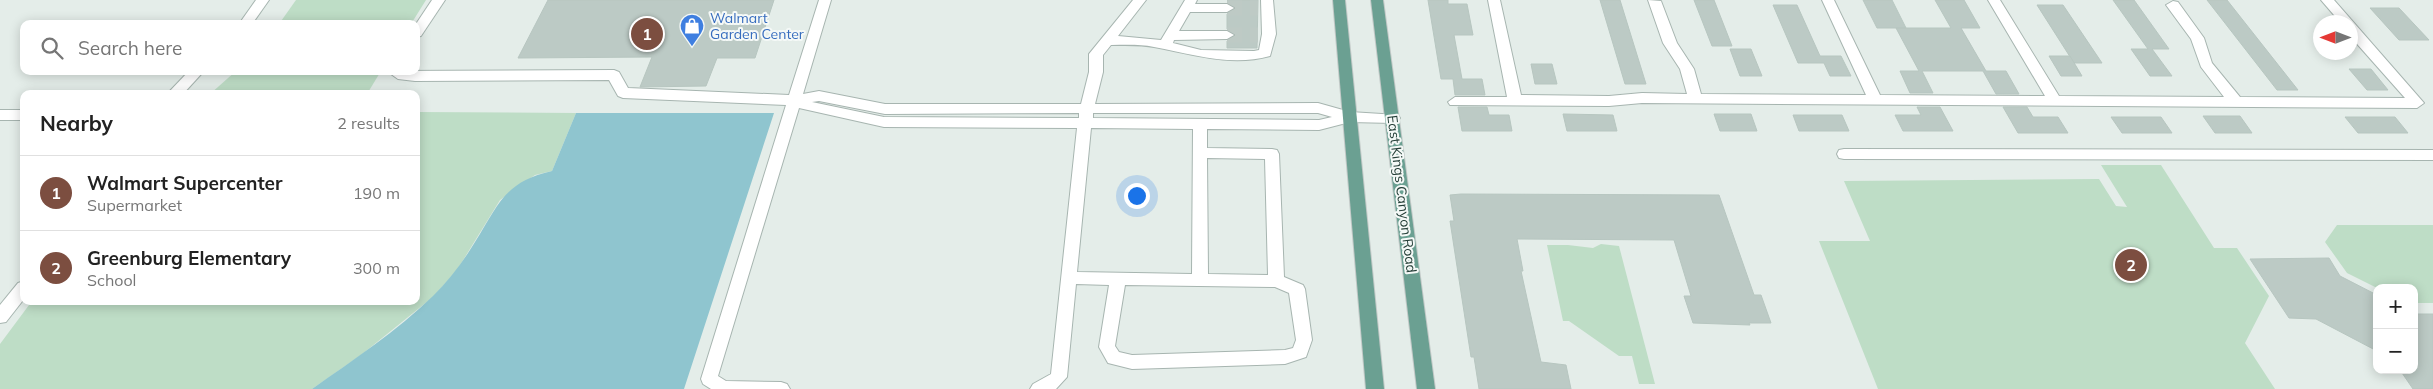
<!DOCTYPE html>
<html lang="en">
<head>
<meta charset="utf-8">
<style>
  :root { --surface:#fff; --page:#f2f2f2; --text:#222; --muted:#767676; --line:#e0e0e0; --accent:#7c4e40 }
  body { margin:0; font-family:Mulish,sans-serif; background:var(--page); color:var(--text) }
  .controls { position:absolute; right:15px; bottom:15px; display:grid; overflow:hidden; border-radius:10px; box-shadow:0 2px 12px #0003 }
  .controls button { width:45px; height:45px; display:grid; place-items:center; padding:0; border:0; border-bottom:1px solid var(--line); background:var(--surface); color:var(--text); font:25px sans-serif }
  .compass { position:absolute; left:2313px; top:15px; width:45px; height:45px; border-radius:50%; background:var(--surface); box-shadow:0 2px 12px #0003; rotate:270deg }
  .you { position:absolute; left:1136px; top:195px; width:18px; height:18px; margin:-12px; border:4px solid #fff; border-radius:50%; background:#1a73e8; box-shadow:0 0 0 8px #1a73e833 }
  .badge { display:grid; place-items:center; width:32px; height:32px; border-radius:50%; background:var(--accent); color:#fff; font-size:16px; font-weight:700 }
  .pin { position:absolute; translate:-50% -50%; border:2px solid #fff; box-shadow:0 1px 5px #0006 }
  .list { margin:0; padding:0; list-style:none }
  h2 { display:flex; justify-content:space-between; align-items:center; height:65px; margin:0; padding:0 20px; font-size:21px }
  h2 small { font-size:16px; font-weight:400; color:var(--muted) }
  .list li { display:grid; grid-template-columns:32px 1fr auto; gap:15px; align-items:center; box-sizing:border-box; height:75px; padding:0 20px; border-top:1px solid var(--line) }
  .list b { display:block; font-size:19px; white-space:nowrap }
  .list p { margin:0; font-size:16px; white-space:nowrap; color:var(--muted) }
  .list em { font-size:16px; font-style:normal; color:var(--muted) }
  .icon { flex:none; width:28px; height:28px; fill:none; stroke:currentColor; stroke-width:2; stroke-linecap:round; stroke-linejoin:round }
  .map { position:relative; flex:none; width:2433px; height:389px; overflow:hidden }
  .search { position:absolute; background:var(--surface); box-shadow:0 2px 12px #0003; left:20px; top:20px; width:400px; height:55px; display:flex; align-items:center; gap:12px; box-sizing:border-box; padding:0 18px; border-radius:10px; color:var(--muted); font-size:19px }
  .panel { position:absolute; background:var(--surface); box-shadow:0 2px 12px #0003; left:20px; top:90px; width:400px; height:215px; border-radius:10px }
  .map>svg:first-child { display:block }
  .green { fill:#beddc6 }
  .water { fill:#8fc5cf }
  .building { fill:#bccac5; stroke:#b7c6c0 }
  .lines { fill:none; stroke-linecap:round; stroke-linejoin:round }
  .minor-tunnel { stroke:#becac5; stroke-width:15; stroke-dasharray:15 8; stroke-linecap:butt }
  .minor-casing { stroke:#a7b5b0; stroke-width:2 }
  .major-casing { stroke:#c2c9c7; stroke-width:2 }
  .minor { fill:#fff; fill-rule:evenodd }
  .major { fill:#6ba092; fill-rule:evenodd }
  .labels { text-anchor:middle; stroke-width:4; stroke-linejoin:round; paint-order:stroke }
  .shop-label { font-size:14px; fill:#366cbe; stroke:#f5f9f7; text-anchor:start }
  .street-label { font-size:14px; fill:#243e37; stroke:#f5f9f7 }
</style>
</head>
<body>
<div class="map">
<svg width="2433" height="389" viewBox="0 0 2433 389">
  <rect width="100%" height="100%" fill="#e4ede9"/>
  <g class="green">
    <polygon points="296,0 426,0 411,24 279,24"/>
    <polygon points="236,71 381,71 367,94 210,94"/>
    <polygon points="416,112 576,113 552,171 535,175 500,200 457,270 433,297 361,355 312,389 0,389 0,344 32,301 416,301"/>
    <polygon points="2101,165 2161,165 2214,248 2237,248 2269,296 2245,343 2275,389 1878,389 1819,241 1870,241 1844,181 2099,179 2116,206 2127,207"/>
    <polygon points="2337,225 2433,225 2433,303 2414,303 2414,288 2377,288 2347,273 2325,242"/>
    <polygon points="1601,244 1619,246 1655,384 1639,384 1632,356 1619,356 1569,321 1563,321 1547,245 1568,245 1593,248"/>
  </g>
  <path class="water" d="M576 113H774L684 389H312C353 360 397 331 433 296 449 280 463 262 475 242 499 204 504 182 552 171Z"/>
  <g class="building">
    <polygon points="548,0 774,0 755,58 717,58 706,86 640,87 652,57 518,58"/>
    <polygon points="1227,0 1258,0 1257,48 1227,48 1227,41 1236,36 1227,29 1227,14 1236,9"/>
    <polygon points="1428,0 1448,0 1448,4 1467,4 1473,35 1454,35 1462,79 1482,79 1485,95 1455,95 1453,79 1441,79"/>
    <polygon points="1600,0 1620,0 1646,84 1625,84"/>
    <polygon points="1694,0 1714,0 1732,46 1712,46"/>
    <polygon points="1863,0 1892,0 1906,28 1951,28 1935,0 1964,0 1980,28 1961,28 1986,71 2006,71 2019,94 1996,94 1983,71 1922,71 1933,93 1910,93 1900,71 1919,71 1896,28 1906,28 1877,28"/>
    <polygon points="2113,0 2134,0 2169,49 2152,49 2172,76 2150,76 2131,49 2148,49"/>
    <polygon points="2207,0 2227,0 2298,90 2277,90"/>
    <polygon points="1773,5 1797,5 1820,56 1841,56 1851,76 1830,76 1824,63 1798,63"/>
    <polygon points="2037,5 2063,5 2102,63 2074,63"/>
    <polygon points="2370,8 2399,8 2429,40 2399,40"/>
    <polygon points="1730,49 1751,49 1762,76 1740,76"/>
    <polygon points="2049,56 2070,56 2082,76 2061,76"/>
    <polygon points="1531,64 1552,64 1557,84 1535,84"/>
    <polygon points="2349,69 2371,69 2388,90 2367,90"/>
    <polygon points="1458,107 1487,107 1489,115 1509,115 1512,131 1462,131"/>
    <polygon points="1917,107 1940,107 1953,131 1903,131 1895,115 1921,115"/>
    <polygon points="2003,107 2027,107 2033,117 2058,117 2068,133 2018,133"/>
    <polygon points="1563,114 1613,115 1617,131 1567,131"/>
    <polygon points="1714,114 1751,114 1757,131 1720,131"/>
    <polygon points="1793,115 1842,115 1849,131 1799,131"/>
    <polygon points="2203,116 2240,116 2252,133 2215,133"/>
    <polygon points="2111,117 2161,117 2172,133 2122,133"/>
    <polygon points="2345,117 2395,117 2408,133 2358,133"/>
    <polygon points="1461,194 1719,195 1754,295 1761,295 1771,323 1749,323 1750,325 1693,323 1684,296 1691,296 1674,240 1517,239 1523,271 1521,271 1541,362 1566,365 1571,389 1479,389 1474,357 1471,357 1450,221 1454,221 1450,195"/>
    <polygon points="2329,258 2340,276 2377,295 2377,351 2316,319 2289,318 2250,259"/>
    <polygon points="2414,314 2433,314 2433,389 2413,389 2400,370 2414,370"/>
  </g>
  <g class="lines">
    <g class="minor-tunnel">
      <polyline points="1227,8 1258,8"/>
      <polyline points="1227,35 1258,35"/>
    </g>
    <defs>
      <g id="minor">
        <polygon points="256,0 269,0 252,24 239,24"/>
        <polygon points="432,0 445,0 421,36 416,37 416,24"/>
        <path d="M819 0H831L803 94 819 91 885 104H1081L1089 72V54L1133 0H1146L1118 36 1161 40 1185 0H1197L1195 4H1227L1234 8 1227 12H1190L1179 31H1227L1234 35 1227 39 1174 40 1173 43 1201 50 1254 51 1259 50 1262 34 1261 0H1273L1276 34 1270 56C1231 67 1192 54 1154 47 1140 44 1125 45 1111 45L1103 55V72L1095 104 1318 103 1350 112 1398 115 1400 118 1398 121 1393 123 1350 122 1319 130 1207 129V148L1272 149 1277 150 1279 154 1284 277 1303 285 1305 289 1312 340 1306 357 1285 364 1132 369 1108 363 1099 347 1109 285 1076 284 1067 377 1056 389H1030L1033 384 1051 374 1077 128 884 127 799 108 718 376 726 381 781 382 787 384 790 389H711L703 384 701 379 786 105 623 98 618 96 609 80 415 81 398 79 391 74 392 71 614 70 619 72 628 88 789 95ZM819 101 885 114 1079 113V118L884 117 812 102ZM1093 113H1318L1332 117 1319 120 1093 118ZM1091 128 1193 129 1192 274 1077 272ZM1207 158 1265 159 1268 275 1208 274ZM1125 285 1275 287 1289 293 1296 340 1293 348 1285 350 1132 355 1119 352 1115 346Z"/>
        <polygon points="1488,0 1500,0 1521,95 1609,96 1642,93 1687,94 1680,69 1663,43 1648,0 1661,1 1677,43 1694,69 1701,94 1866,95 1822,0 1834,0 1880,95 2045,96 1988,0 2000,0 2059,96 2224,97 2201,67 2191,39 2166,5 2173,1 2178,2 2204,38 2212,63 2240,97 2405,98 2350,36 2350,22 2340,22 2321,0 2334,0 2424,103 2417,108 1642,103 1609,106 1450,105 1448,102 1455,97 1507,97"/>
        <polygon points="189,71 204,71 183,94 167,94"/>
        <rect x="0" y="110" width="24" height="10"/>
        <polygon points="1844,149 2433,150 2433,160 1844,159 1839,158 1837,154 1839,150"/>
        <polygon points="24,281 24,299 6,322 0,323 0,305 18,283"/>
      </g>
      <g id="major">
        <polygon points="1333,0 1345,0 1384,389 1366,389"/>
        <polygon points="1371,0 1383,0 1435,389 1417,389"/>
      </g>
    </defs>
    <use href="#minor" class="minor-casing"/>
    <use href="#major" class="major-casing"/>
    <use href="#minor" class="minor"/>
    <use href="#major" class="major"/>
  </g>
  <defs>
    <symbol id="shop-pin" viewBox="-11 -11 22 30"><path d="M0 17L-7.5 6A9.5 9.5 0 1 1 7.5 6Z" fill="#3f7fe0" stroke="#f5f9f7"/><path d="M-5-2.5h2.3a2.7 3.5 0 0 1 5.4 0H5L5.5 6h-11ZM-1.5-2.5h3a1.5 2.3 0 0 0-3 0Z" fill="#fff"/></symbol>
  </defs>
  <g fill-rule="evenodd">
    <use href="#shop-pin" x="678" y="12" width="28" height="38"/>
  </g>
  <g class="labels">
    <g class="shop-label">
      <text x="710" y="23">Walmart<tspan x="710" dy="16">Garden Center</tspan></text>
    </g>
    <g class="street-label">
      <text transform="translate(1402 194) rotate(83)" y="5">East Kings Canyon Road</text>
    </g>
  </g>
</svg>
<div class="controls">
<button>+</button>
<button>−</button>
</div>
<svg class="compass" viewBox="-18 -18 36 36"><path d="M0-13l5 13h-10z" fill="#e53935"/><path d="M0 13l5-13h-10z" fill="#767676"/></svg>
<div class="you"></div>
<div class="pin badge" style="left:647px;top:34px">1</div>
<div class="pin badge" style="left:2131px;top:265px">2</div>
<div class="search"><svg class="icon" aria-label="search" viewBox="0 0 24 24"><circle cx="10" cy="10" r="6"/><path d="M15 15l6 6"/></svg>Search here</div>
<section class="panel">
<h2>Nearby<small>2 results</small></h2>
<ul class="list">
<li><span class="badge">1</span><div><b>Walmart Supercenter</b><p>Supermarket</p></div><em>190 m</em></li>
<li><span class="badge">2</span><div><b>Greenburg Elementary</b><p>School</p></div><em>300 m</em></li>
</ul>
</section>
</div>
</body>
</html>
